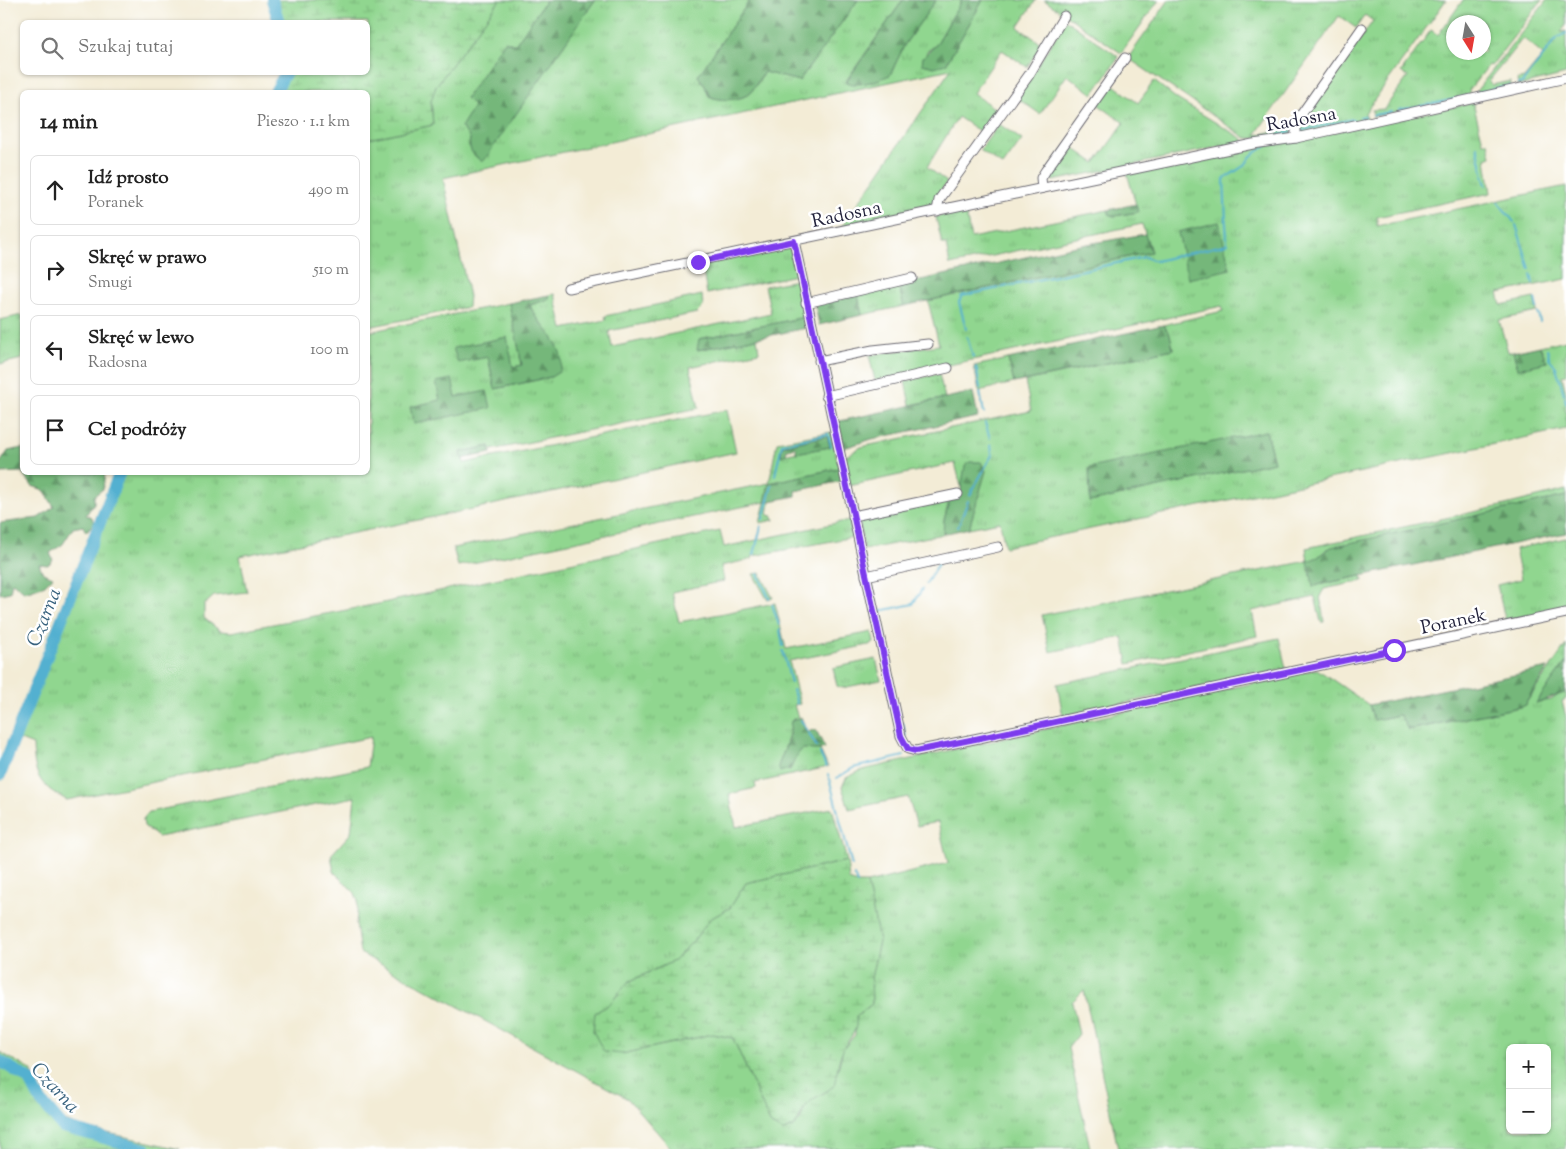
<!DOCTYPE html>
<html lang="pl">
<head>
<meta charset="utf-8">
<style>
  :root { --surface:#fff; --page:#f2f2f2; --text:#222; --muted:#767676; --line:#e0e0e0 }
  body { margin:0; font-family:"Sorts Mill Goudy",serif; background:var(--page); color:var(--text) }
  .controls { position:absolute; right:15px; bottom:15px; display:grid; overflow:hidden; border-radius:8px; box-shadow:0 1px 4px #0004 }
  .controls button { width:45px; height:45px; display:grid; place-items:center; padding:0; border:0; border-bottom:1px solid var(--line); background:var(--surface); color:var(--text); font:25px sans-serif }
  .compass { position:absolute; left:1446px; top:15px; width:45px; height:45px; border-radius:50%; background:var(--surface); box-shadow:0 1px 4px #0004; rotate:169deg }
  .stop { position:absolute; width:15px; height:15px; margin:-11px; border:4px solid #7c3aed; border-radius:50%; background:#fff }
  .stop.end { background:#7c3aed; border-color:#fff; box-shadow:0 1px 5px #0008 }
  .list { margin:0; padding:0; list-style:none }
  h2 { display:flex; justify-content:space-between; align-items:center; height:65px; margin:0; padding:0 20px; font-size:21px }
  h2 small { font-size:16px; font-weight:400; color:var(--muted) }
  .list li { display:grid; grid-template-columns:32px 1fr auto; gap:15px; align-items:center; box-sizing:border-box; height:70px; margin:0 10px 10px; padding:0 10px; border:1px solid var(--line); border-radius:8px }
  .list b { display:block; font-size:19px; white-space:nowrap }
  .list p { margin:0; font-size:16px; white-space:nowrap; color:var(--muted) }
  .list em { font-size:16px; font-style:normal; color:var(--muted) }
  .icon { flex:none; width:28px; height:28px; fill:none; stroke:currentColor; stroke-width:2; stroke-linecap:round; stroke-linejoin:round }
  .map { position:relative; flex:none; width:1566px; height:1149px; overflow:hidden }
  .search { position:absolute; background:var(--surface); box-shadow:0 1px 4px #0004; left:20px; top:20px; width:350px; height:55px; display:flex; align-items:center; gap:12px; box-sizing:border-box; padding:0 18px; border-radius:8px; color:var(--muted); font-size:19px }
  .panel { position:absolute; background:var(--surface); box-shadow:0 1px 4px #0004; left:20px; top:90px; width:350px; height:385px; border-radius:8px }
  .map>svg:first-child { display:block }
  .grass { fill:url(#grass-tufts); stroke:#597c65; fill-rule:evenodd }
  .forest { fill:url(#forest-firs); stroke:#4b6c5a }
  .wetland { fill:url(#wetland-marsh); stroke:#597c65 }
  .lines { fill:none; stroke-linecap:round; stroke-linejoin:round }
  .stream { stroke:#52b0d0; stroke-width:2 }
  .river { stroke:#52b0d0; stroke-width:12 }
  .minor-casing { stroke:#6b6971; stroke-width:11 }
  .minor { stroke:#fff; stroke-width:9 }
  .route { stroke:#7c3aed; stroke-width:6 }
  .labels { text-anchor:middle; stroke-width:5; stroke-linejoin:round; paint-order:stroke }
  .street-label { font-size:19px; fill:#22223b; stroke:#fff }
  .water-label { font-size:20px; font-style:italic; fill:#38627e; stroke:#fff }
</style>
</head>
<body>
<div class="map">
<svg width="1566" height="1149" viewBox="0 0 1566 1149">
  <defs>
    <pattern id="grass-tufts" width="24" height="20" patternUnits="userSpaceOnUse" patternTransform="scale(1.25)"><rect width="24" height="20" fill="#90d68f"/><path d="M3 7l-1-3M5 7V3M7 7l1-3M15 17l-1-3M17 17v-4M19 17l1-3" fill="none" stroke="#7cb77c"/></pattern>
    <pattern id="forest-firs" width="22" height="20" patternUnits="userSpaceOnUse" patternTransform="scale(1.25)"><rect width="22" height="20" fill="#74b77a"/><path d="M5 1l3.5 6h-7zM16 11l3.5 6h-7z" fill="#5f9465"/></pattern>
    <pattern id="wetland-marsh" width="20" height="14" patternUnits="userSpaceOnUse" patternTransform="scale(1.25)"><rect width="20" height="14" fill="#90d68f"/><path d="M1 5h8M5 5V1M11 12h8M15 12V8" fill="none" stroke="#7cb77c"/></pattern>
  </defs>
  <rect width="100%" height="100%" fill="#fff"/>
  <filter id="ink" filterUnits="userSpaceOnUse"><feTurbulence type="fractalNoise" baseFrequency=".02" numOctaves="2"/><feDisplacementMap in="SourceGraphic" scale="10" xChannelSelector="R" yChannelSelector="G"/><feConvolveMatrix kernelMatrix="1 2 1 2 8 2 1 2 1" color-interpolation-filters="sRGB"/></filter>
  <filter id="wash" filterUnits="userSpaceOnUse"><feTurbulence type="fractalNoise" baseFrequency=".0096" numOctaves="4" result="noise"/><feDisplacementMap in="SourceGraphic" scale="20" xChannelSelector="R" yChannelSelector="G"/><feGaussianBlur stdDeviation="1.12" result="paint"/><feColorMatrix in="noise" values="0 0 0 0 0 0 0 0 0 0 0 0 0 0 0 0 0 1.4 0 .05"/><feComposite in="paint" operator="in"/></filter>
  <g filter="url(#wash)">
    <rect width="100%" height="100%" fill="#f3ecd6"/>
    <g class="grass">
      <path d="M500 0H546L515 45 505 41 475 106 461 127 470 138 469 146 482 162 595 0H750L698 76 705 86 709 96C719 101 737 101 747 95 754 91 760 78 764 72L799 81 858 0H903L846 81 890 75 905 44 936 0H962L936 45 926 52 946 64 983 0H1036L1018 27 1042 44 1027 67 1002 50 973 93 998 111 982 133 958 117 927 167 947 182 932 204 921 211 840 229 951 69 443 178 469 296 468 307 368 327V139L433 125 431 100 436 86Z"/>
      <polygon points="1044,0 1159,0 1121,53"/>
      <polygon points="1169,0 1446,0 1365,113 1367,118 1300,135 1297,127 1373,21 1365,15 1356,28 1339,16 1255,135 1292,128 1291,137 1273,139 1246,138 1128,58"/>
      <path d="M1463 0H1542L1491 66 1489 65 1469 90 1470 96 1373 117 1372 110 1384 109 1408 77 1401 72 1431 30 1438 35ZM1454 22H1484V52H1454Z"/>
      <polygon points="1547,0 1566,0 1566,25 1561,32 1566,31 1566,74 1518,86 1517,80 1524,78 1543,55 1523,38 1489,81 1492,85 1510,81 1512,88 1474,94"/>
      <polygon points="1066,20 1119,57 1093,94 1067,75 1040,114 1017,98"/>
      <polygon points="1154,81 1177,99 1243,139 1243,142 1053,181 1048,175 1068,144 1095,163 1124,123 1096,103 1111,83 1138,103"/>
      <path d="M1473 103 1483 142H1488L1491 157 1486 159 1491 193 1377 217V226L1566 186V279L1498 293 1501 305 1534 298 1537 312 1499 320 1508 352H1513L1518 368 1547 362 1540 346 1566 340V375L1562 376 1566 392V429L1005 547 1000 522 969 528 983 480 966 466 962 490 955 463 849 486 843 458 861 447 1031 411 1025 381 1173 349 1170 334 1163 325 1223 311 1222 306 875 381 869 355 939 345 928 301 1151 252 1142 224 950 265 946 244H942L936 217 965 210 971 238 1108 210 1110 215 1115 216 1138 212 1127 173C1242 149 1358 128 1473 103ZM1266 431 1274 462 1090 502Z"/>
      <polygon points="999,124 1022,140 1003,166 980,150"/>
      <polygon points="787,246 791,248 796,275 707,294 702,266 704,264"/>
      <path d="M797 280 805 317 699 339 698 350 757 338 759 352 690 367 699 408 491 450 490 446 461 452 464 463 727 410 736 452 473 509 240 556 247 592 214 596 204 605V618L220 631 231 632 378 604 720 531 724 547 850 520 853 537 753 556 752 559 721 566 724 581 672 592 679 622 775 603 786 649 872 632 874 642 869 645 789 661 800 704 794 705 798 718 793 719 779 769 790 770 796 754 804 748 820 750 828 767 755 783 756 788 729 794 736 827 832 808 847 861 746 883 730 908 710 919 694 940 674 961 628 982 610 1004 595 1013 622 1054 713 1034 733 1038 771 1125 783 1131 792 1128 800 1120 805 1107 814 1098 824 1093 838 1069 843 1049 855 1035 856 1017 872 1004 871 978 879 941 867 883 948 863 938 822 917 826 908 797 849 809 842 787 846 778 862 770 1317 669 1369 705 1374 720 1400 715 1409 730 1524 706 1566 645V662L1537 702 1551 700 1566 690V699L1562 701 1566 717V1149H1118L1084 990 1072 1002 1079 1034 1068 1048 1090 1148 672 1149 628 1099 360 953 356 924 358 901 355 893 334 872 331 855 351 833 355 797 158 837 144 826 143 819 149 812 367 767 371 737 67 800C39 786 34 775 33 745L18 739 125 473 368 472V332L509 303 523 365 514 367 488 357 495 389 551 377C553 370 558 361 559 354 559 342 535 319 530 305L549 299V295L555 294 563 329 606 320 605 316 702 295 703 307 697 313 609 331 612 347 771 313 765 286ZM1510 1048H1547V1130H1510Z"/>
      <polygon points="898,284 904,306 862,315 858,295"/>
      <polygon points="22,315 22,359 0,364 0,320"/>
      <polygon points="1008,359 1014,383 979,391 974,366"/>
      <polygon points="939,374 945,398 910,405 905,381"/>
      <path d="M831 432 839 468 769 483 766 502 770 501 768 515 773 516 774 520 760 523 765 502 458 566 453 548 769 483 777 442ZM828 437 830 447 781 455 782 446Z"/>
      <polygon points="1566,490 1566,496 1327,549 1318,557 1313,586 1362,576 1363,581 1324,589 1320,596 1324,622 1321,622 1315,597 1252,611 1257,636 1128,664 1123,637 1050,652 1042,615 1308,561 1306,548 1497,507"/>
      <polygon points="950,498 944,520 943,534 864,550 859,520 861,517"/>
      <polygon points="1566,538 1566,610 1506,623 1497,585 1521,579 1515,549"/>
      <polygon points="760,573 773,598 767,599 753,574"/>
      <polygon points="1279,638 1286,669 1063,716 1057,684"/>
      <polygon points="876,659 881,680 842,688 837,686 833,668"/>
      <polygon points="0,1052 31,1070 40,1091 60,1119 81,1127 180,1149 0,1149"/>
    </g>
    <g class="forest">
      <path d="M546 0H595L483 162C472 155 468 150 470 138L461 127 474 106 466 98 505 41 515 45Z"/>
      <path d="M750 0H858L799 81 764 72C759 78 754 91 747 95 737 101 719 101 709 96L705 86 698 76Z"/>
      <path d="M903 0H936L905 44 890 75C878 80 858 88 846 82Z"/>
      <polygon points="962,0 983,0 946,64 934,67 922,64 923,57 936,45"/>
      <polygon points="1136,204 1138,212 1115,216 1110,215 1108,210"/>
      <polygon points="1219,222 1230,269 1188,279 1178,232"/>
      <polygon points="1145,234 1151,252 904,306 898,285 1076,246"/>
      <path d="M549 295V299L530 305C538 327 570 345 559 372L551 377 495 389 488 357 458 363 453 348 507 337 513 367 522 365 509 303Z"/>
      <polygon points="858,295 862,315 819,325 815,305"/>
      <polygon points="805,317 807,328 697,350 699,339"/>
      <polygon points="1163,325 1170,334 1173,349 1014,383 1008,359"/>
      <polygon points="1540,346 1547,362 1518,369 1513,352"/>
      <polygon points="452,379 456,397 487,391 491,408 414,424 410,407 440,400 436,382"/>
      <polygon points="973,392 978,417 872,439 841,449 835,422"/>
      <polygon points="1266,431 1274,462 1090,502 1089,468"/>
      <polygon points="827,436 830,447 796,453 796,448 794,447 786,450 787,454 781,456 782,446"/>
      <polygon points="490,446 491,453 462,459 461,452"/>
      <polygon points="22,448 22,472 105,473 103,489 94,496 94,503 86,515 92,517 94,523 86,532 83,526 73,528 63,544 50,553 53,560 48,565 39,564 43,573 53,577 45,585 25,592 12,582 10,592 0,594 0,523 38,518 54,507 44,490 32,486 22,472 0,473 0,463 8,451"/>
      <polygon points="969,462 981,462 986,471 969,528 943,534 944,520 950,498 960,495 965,466"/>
      <polygon points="839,468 842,481 796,491 796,496 765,502 769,483"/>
      <polygon points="1566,496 1566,533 1313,586 1308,561 1318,557 1331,547"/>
      <path d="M1566 662 1565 693C1554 695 1547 701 1536 703Z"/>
      <polygon points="1548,668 1524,706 1408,730 1400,715 1374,720 1369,705"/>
      <path d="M801 717 807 731 816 730 825 748C803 756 805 736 791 768L780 772 778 766 789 738 791 721Z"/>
    </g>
    <g class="wetland">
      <polygon points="277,0 500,0 436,86 431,101 433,125 368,139 368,92 281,92 290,73 368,72 368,22 283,22"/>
      <path d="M847 861 849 880 857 883H867L879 941 871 978 872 1004 856 1016C858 1032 851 1035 844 1048 838 1058 837 1075 834 1086 825 1093 814 1097 807 1105 797 1117 802 1125 783 1131L771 1125 733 1038 713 1034 622 1054 604 1052 593 1031 595 1013 610 1004 628 982 674 961 694 940 710 919 730 908 746 883Z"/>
    </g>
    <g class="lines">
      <g class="stream">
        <polyline points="1518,84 1522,83 1557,38 1566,33"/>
        <polyline points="1489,90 1510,86"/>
        <polyline points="1477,93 1484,91"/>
        <polyline points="1399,110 1467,97"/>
        <polyline points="1373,115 1391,112"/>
        <polyline points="1360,117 1365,116"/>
        <polyline points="1300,131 1353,119"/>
        <polyline points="1273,136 1291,132"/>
        <polyline points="1477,146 1483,172"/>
        <polyline points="1483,175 1486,185"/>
        <polyline points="1498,202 1514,222"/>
        <polyline points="1516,225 1530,269"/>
        <polyline points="1531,274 1533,284"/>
        <polyline points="1535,299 1537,308"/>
        <polyline points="1538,313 1540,322"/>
        <polyline points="966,329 959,302 962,296 1145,257 1156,261 1227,244 1224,179 1245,165 1251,156 1267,145"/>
        <polyline points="967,337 973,357"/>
        <polyline points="1547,349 1550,360 1556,367 1564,394"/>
        <polyline points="976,367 980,388"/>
        <polyline points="980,392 984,413"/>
        <polyline points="1565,397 1566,403"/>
        <polyline points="985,423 990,438"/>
        <polyline points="775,475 782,444 828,434 831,446"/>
        <polyline points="970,495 992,455 991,444"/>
        <polyline points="763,519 772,485"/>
        <polyline points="958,527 968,501"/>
        <polyline points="754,555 761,526"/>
        <polyline points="758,574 769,598"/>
        <polyline points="926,584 938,564"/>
        <polyline points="772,604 779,625"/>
        <polyline points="881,622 880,611 913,604 922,589"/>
        <polyline points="780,629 783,646"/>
        <polyline points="883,629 889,659"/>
        <polyline points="783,651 791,683"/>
        <polyline points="793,690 797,704"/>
        <polyline points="801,720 817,747"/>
        <polyline points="903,723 906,737"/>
        <polyline points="820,753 826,767"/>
        <polyline points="828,774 852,866"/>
        <polyline points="837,778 853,768 904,756"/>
        <polyline points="854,875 857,883"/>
      </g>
      <g class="river">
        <polyline points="272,0 279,22"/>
        <polyline points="275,92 286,72"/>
        <polyline points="0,775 120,472"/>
        <polyline points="0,1061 30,1080 41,1101 63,1127 145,1149"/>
      </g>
    </g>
  </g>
  <g filter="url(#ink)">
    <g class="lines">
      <defs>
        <g id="minor">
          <polyline points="1296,138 1296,122 1362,28"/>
          <polyline points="1042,188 1041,178 1046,170 1125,58"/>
          <polyline points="937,211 939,200 1029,75 1064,16"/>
          <polyline points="794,241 901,736 908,749 916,751 979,738 1566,613"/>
          <polyline points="568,288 1253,144 1296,138 1566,78"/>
          <polyline points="806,303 912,278"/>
          <polyline points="819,361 873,350 928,344"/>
          <polyline points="826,396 948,368"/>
          <polyline points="853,516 958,494"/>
          <polyline points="866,576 998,547"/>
        </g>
      </defs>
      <use href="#minor" class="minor-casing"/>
      <use href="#minor" class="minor"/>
    </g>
  </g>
  <g class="lines" filter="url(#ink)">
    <polyline class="route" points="698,262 794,241 901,736 908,749 916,751 980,738 1394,650"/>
  </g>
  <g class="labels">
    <g class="street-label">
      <text transform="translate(1301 118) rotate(-10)" y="7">Radosna</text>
      <text transform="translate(846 213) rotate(-12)" y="7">Radosna</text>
      <text transform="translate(1453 620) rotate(-12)" y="7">Poranek</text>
    </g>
    <g class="water-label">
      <text transform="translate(43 617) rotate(-68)" y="7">Czarna</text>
      <text transform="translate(56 1087) rotate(47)" y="7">Czarna</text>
    </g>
  </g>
</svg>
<div class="controls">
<button>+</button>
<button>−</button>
</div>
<svg class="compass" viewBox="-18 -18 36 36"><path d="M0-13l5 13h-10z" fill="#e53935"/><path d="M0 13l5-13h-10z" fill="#767676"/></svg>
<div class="stop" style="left:1394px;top:650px"></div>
<div class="stop end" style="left:698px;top:262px"></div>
<div class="search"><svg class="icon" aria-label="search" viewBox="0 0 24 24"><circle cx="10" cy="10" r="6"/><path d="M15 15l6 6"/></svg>Szukaj tutaj</div>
<section class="panel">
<h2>14 min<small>Pieszo · 1.1 km</small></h2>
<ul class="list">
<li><svg class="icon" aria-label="ahead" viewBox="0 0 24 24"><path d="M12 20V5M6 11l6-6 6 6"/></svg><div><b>Idź prosto</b><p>Poranek</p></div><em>490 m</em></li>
<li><svg class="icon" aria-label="right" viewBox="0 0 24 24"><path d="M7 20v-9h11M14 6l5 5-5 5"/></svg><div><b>Skręć w prawo</b><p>Smugi</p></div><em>510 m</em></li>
<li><svg class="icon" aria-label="left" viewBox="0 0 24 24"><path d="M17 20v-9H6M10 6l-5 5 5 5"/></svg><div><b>Skręć w lewo</b><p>Radosna</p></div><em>100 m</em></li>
<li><svg class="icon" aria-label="arrive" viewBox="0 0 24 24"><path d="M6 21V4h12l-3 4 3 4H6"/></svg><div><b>Cel podróży</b></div></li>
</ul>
</section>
</div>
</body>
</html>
